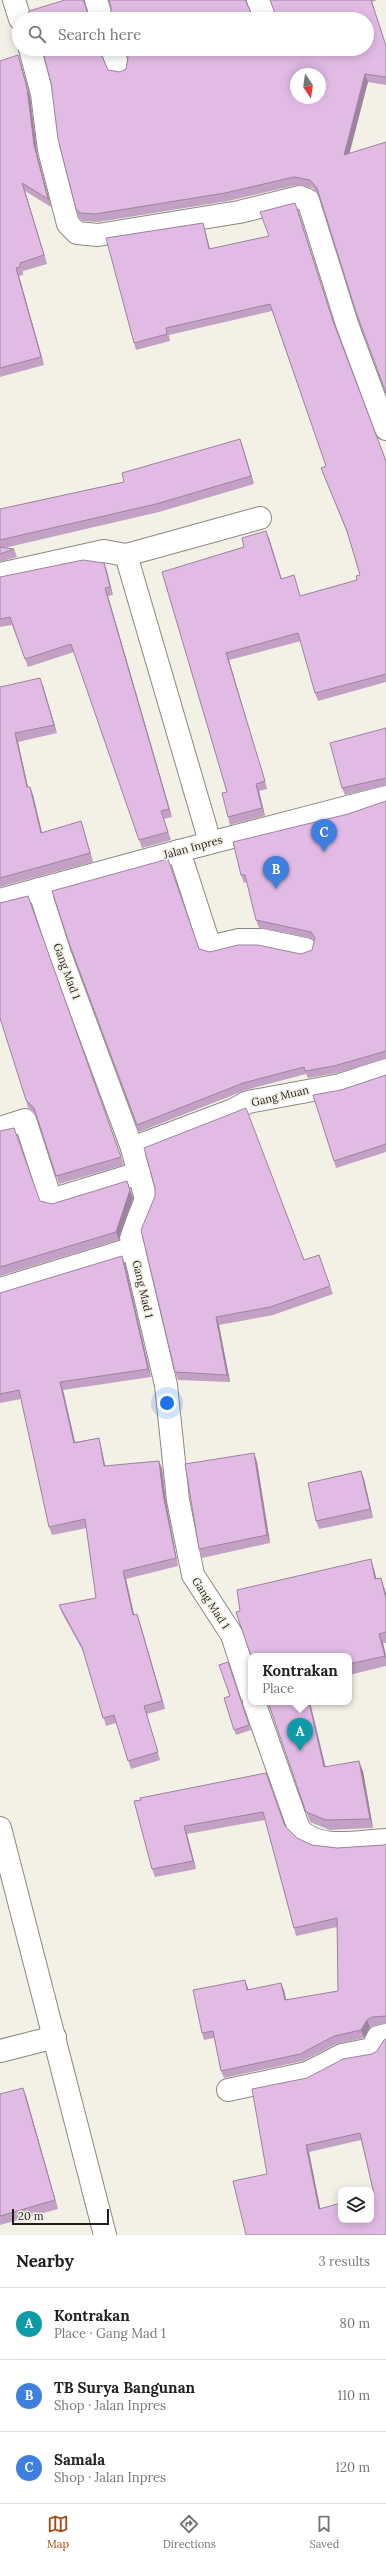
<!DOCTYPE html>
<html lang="en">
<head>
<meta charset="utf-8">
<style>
  :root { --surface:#fff; --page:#f2f2f2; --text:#222; --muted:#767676; --line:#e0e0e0; --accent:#a8450e }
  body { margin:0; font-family:Lora,serif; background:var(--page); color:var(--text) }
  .controls { position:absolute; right:12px; bottom:12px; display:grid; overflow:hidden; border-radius:8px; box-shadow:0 2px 10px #0003 }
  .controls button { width:36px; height:36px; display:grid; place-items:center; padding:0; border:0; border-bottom:1px solid var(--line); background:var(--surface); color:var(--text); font:20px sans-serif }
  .compass { position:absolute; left:290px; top:68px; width:36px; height:36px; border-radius:50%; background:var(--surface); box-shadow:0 2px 10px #0003; rotate:167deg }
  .scale { position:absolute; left:12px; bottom:10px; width:97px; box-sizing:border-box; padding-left:4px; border:2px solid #1f1f1b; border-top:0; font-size:11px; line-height:14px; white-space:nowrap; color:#1f1f1b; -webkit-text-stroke:3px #f3f1e6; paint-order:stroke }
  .you { position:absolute; left:167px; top:1403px; width:14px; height:14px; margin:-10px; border:3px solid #fff; border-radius:50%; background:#1a73e8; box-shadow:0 0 0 6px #1a73e833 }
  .badge { display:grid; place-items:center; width:26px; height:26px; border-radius:50%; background:var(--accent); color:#fff; font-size:13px; font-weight:700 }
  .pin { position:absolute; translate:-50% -33px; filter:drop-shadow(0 1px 2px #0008) }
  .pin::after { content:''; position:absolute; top:21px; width:14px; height:12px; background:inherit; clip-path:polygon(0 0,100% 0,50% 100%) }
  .popup { position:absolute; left:248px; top:1653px; width:104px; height:52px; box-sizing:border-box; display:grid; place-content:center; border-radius:8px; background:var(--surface); filter:drop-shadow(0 1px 3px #0005); font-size:13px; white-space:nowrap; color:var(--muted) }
  .popup b { font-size:15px; color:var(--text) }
  .popup::after { content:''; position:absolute; left:50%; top:100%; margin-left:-8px; border:8px solid transparent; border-top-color:var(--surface) }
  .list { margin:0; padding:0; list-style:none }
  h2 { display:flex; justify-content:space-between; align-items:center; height:52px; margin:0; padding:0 16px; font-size:17px }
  h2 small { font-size:13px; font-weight:400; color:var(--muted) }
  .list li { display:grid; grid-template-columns:26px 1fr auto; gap:12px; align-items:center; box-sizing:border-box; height:72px; padding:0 16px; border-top:1px solid var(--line) }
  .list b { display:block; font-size:15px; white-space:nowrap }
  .list p { margin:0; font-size:13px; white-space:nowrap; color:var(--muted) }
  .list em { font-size:13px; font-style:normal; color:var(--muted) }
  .icon { flex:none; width:22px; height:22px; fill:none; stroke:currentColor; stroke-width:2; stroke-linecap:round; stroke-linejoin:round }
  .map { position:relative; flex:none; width:386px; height:2235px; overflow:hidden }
  .search { position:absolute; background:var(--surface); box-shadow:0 2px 10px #0003; left:12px; right:12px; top:12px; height:44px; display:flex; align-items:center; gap:10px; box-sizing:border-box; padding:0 14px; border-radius:22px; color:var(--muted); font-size:15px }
  .sheet { height:268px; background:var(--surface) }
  nav { display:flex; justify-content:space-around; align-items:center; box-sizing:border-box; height:56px; border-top:1px solid var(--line); background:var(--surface); font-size:11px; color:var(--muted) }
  nav a { display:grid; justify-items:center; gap:2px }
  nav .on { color:var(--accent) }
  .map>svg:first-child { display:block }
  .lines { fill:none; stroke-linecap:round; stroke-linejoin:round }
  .street-casing { stroke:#8a887e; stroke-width:24 }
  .street { stroke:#fff; stroke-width:22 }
  .wall { fill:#c2a1c5; fill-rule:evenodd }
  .shaded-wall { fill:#9e83a0 }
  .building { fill:#e2bbe5; stroke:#9e83a0; fill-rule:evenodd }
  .labels { text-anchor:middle; stroke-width:3.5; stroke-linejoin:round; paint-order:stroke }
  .street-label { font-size:11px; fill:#1f1f1b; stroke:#f3f1e6 }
</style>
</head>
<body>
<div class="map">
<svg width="386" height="2235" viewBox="0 0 386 2235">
  <rect width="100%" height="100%" fill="#f3f1e6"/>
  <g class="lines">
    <defs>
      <g id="street">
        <polyline points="14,0 20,19"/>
        <polyline points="96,0 102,19"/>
        <polyline points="258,0 266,19"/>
        <polyline points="30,49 42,94 49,150 68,224 77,233 98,235 239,212 300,197 308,200 347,324 386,429"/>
        <polyline points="112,49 119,69"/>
        <polyline points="126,555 210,842"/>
        <polyline points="0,574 104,551 126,555 260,518"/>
        <polyline points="179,851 210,947 239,940 262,940 306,949"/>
        <polyline points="39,889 60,954 132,1148 146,1199 131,1237 166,1385 178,1500 193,1575 232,1635 251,1693"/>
        <polyline points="0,900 179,851 386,797"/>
        <polyline points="0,1128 25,1120 51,1200 139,1173"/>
        <polyline points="132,1148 233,1110 248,1102 340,1085 386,1070"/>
        <polyline points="0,1289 134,1248"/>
        <path d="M254 1702 299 1829C319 1851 358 1841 386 1840"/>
        <polyline points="0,1828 105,2235"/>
        <polyline points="0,2051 55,2037"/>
        <polyline points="228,2090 307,2073 342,2055 372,2049 378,2037 386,2035"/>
      </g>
    </defs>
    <use href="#street" class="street-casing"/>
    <use href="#street" class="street"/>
  </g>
  <g class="wall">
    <polygon points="270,0 377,0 372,2 386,45 386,85 368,82 319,196 313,188 297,185 228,201 98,222 83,221 79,218 76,209 51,83 42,49 101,49 100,52 108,70 120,72 126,69 128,58 124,49 367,49 275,13"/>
    <polygon points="0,61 21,64 30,96 37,153 51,207 25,191 47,264 23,271 23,275 19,276 44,365 0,377"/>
    <polygon points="295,203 335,326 386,461 386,682 318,701 315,693 301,641 229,660 267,789 259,791 265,816 230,825 228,817 227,792 162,572 244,547 269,538 281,579 294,575 300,596 357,580 360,575 348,535 321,468 326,466 272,311 169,335 170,341 136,350 134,343 205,230 210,249 269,236"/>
    <polygon points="240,439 254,484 159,512 4,548 14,549 17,557 0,562 0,509 124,482"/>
    <polygon points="104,563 113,595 108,596 172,817 164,819 171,840 142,848 74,652 28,667 12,625 0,627 0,577"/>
    <polygon points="43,686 57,733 18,742 28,787 30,787 33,795 42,833 81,821 93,862 0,887 0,687"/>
    <polygon points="386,728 386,786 345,795 342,788"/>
    <polygon points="386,801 386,1059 337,1073 308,1078 306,1074 246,1090 139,1132 69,943 199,949 210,952 301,954 312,950 315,941 314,939 259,928 256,920 247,882 244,883 241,875 348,814"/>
    <polygon points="28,896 124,1165 59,1184 36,1116 28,1108 26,1100 1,1020 0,1021 0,903"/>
    <polygon points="386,1075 386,1152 336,1168 334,1161 341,1090"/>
    <polygon points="0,1131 40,1201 52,1204 130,1189 133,1198 119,1240 0,1276"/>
    <polygon points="155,1196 304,1260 319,1255 333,1294 273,1315 219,1325 230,1382 178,1380 175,1372"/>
    <polygon points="125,1264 151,1377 63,1390 75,1442 99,1438 101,1446 105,1466 159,1461 162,1469 166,1502 178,1566 126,1579 134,1615 140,1623 165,1709 147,1714 160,1760 131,1769 116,1723 106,1726 84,1653 62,1613 59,1605 96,1598 87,1528 52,1535 49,1527 21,1399 0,1403 0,1293"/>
    <polygon points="254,1453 257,1462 270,1543 202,1558 199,1549"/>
    <polygon points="364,1479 373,1518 319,1529 316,1521"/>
    <polygon points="374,1569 376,1579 384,1587 386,1594 386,1643 383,1643 386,1656 386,1666 349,1675 349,1656"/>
    <polygon points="228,1662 251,1730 236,1735 224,1698 230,1696"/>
    <polygon points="268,1702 325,1767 363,1771 373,1828 330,1830 310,1822"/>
    <polygon points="266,1773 285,1826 297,1838 312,1845 337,1848 384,1845 386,1844 386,2024 375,2025 370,2027 364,2038 336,2044 303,2061 224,2078 221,2071 214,2038 204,2040 202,2033 248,1988 248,1989 284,1990 286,2000 338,1991 337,1927 296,1936 294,1928 265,1820 187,1834 196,1869 155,1877 152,1869 134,1801"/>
    <path d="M377 2051 386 2235H246L267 2174 307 2078 372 2054ZM361 2140 374 2194 320 2209 309 2152Z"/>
    <polygon points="0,2094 26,2096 58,2209 0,2225"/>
  </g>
  <g class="shaded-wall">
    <polygon points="18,55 21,64 30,96 37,153 51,207 48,199 34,145"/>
    <polygon points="365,74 368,82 347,163 344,155"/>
    <polygon points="22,183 25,191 47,264 44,255"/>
    <polygon points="295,203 298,210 335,328 333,321"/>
    <polygon points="203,223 205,230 212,257 209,249"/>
    <polygon points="16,268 19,276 44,365 41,357"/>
    <polygon points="240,439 243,447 254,484 251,476"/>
    <polygon points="266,531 269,538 284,586 281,579"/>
    <polygon points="104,563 107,571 113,595 110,587"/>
    <polygon points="105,588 108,596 172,817 169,809"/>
    <polygon points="226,653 229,660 267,789 265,781"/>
    <polygon points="40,678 43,686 57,733 54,725"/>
    <polygon points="15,733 18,742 30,796 27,787"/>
    <polygon points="256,784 259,791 265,816 262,808"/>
    <polygon points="30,787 33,795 44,841 41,833"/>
    <polygon points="81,821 84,830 93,862 90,853"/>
    <polygon points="127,1181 133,1198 119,1240 116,1232"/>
    <polygon points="122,1256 125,1264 151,1377 148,1369"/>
    <polygon points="216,1317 219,1325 230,1382 227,1375"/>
    <polygon points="60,1382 63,1390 77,1451 74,1443"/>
    <polygon points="99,1438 101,1446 107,1474 104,1466"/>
    <polygon points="254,1453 257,1462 270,1543 267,1535"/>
    <polygon points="159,1461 162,1469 166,1502 178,1566 176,1558 163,1494"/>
    <polygon points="361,1471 364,1479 373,1518 370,1509"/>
    <polygon points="371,1559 374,1569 379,1589 375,1579"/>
    <polygon points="123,1571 126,1579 136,1623 133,1615"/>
    <polygon points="381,1578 384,1587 386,1594 386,1599"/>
    <polygon points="137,1614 140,1623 165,1709 162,1701"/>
    <polygon points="379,1634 383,1643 386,1656 386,1660"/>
    <polygon points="309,1702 310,1702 328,1777 324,1767"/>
    <polygon points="359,1761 363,1771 373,1828 370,1819"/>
    <polygon points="184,1826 187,1834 196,1869 193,1861"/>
    <polygon points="245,1980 248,1988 250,1997 247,1990"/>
    <polygon points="281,1983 284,1990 288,2008 285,2000"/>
    <polygon points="367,2020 370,2027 364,2038 361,2030"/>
    <polygon points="23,2088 26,2096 58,2209 55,2200"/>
    <polygon points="306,2145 309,2152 322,2217 319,2209"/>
  </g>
  <g class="building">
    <polygon points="65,0 83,0 90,19 29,19 28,15 29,11"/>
    <polygon points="109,0 245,0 254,19 106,19 111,14 111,7"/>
    <path d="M270 0H371L386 46V77L365 74 344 155 386 142V393L356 312 317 188 310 180 294 177 225 193 95 214 80 213 76 209 58 139 51 83 42 49H99L108 70 120 72 126 69 128 57 124 49H367V19H271L275 13ZM296 74H320V98H296Z"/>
    <polygon points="18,55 27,88 34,145 48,199 22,183 44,255 20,263 20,267 16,268 41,357 0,368 0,61"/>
    <polygon points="295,203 333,321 386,461 386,674 315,693 298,633 226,653 265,781 256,784 262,808 228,817 222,793 227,792 162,572 244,547 242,538 266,531 281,579 294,575 300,596 357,580 356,576 360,575 347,531 321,468 326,466 270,304 166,328 167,334 134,343 106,238 203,223 209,249 269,236 260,212"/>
    <polygon points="240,439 251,476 156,504 0,540 0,509 124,482 122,473"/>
    <polygon points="0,547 14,549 0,554"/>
    <polygon points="83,560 104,563 110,587 105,588 169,809 161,811 168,832 139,840 71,644 25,659 10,617 0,619 0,577"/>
    <polygon points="40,678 54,725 15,733 27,787 30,787 41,833 81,821 90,853 0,878 0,687"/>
    <polygon points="386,728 386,778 342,788 330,743"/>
    <polygon points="386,801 386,1051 334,1066 305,1071 304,1067 243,1083 137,1125 69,943 52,891 168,859 199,949 210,952 238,945 258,945 301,954 312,950 315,938 311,932 256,920 245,875 241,875 233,842 348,814"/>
    <polygon points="28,896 121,1157 56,1176 34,1108 26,1100 0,1018 0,903"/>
    <polygon points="386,1075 386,1144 334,1161 313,1095 341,1090"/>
    <polygon points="246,1108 304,1260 319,1255 330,1286 270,1307 216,1317 227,1375 175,1372 141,1230 155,1196 155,1188 144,1148"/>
    <polygon points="14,1128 40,1201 52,1204 127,1181 130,1190 116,1232 0,1267 0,1131"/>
    <polygon points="122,1256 148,1369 60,1382 74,1443 99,1438 104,1466 159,1461 163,1494 176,1558 123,1571 133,1615 137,1614 162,1701 144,1706 158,1752 128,1761 114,1715 103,1718 82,1647 59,1605 96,1598 85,1519 49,1527 19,1390 0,1394 0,1293"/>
    <polygon points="254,1453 267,1535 199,1549 185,1464"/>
    <polygon points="361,1471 370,1509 316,1521 308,1483"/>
    <polygon points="371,1559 375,1579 381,1578 386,1599 386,1632 379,1634 385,1656 349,1664 349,1656 251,1656 236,1612 240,1611 237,1590"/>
    <polygon points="228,1662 249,1725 234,1730 224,1698 230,1696 219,1665"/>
    <polygon points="268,1702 309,1702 324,1767 359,1761 370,1819 326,1820 306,1812"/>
    <polygon points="266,1773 285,1826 297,1838 312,1845 337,1848 384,1845 386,1844 386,2016 372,2017 367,2020 361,2030 334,2036 300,2054 221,2071 213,2031 202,2033 193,1990 245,1980 247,1990 281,1983 285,2000 338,1991 337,1918 294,1928 263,1812 184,1826 193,1861 152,1869 134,1801 141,1800 140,1798"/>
    <path d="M386 2039V2235H246L233 2181 267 2174 252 2089 307 2078 343 2059 372 2054 377 2051 384 2040ZM360 2133 374 2194H371V2220H341V2203L319 2209 306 2145Z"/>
    <polygon points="23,2088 55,2200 0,2216 0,2094"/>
  </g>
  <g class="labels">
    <g class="street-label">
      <text transform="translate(193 847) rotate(-15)" y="4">Jalan Inpres</text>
      <text transform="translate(67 971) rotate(70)" y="4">Gang Mad 1</text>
      <text transform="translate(280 1096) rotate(-13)" y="4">Gang Muan</text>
      <text transform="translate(143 1289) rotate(77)" y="4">Gang Mad 1</text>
      <text transform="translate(211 1603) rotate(57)" y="4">Gang Mad 1</text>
    </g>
  </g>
</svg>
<div class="controls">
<button><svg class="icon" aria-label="layers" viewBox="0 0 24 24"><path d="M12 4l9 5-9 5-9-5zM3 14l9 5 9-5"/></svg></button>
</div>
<svg class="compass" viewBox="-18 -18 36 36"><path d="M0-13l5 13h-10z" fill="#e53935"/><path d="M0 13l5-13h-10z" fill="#767676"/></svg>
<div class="scale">20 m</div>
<div class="you"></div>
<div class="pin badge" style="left:300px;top:1751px;background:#0f9aa8">A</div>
<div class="popup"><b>Kontrakan</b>Place</div>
<div class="pin badge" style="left:276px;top:889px;background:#3f7fe0">B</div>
<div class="pin badge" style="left:324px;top:852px;background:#3f7fe0">C</div>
<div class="search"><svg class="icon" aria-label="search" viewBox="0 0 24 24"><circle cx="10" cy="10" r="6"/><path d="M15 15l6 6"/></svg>Search here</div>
</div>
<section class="sheet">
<h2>Nearby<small>3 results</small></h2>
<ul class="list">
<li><span class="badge" style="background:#0f9aa8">A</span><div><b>Kontrakan</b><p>Place · Gang Mad 1</p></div><em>80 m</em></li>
<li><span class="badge" style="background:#3f7fe0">B</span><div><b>TB Surya Bangunan</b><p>Shop · Jalan Inpres</p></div><em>110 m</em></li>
<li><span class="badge" style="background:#3f7fe0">C</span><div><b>Samala</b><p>Shop · Jalan Inpres</p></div><em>120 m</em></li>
</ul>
</section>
<nav>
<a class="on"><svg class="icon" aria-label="map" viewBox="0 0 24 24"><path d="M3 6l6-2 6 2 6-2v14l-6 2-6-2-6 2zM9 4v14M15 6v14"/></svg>Map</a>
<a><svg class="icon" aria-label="directions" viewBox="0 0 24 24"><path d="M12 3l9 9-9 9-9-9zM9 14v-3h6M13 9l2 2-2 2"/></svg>Directions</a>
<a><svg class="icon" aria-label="saved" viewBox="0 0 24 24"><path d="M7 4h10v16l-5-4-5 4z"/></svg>Saved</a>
</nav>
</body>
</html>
